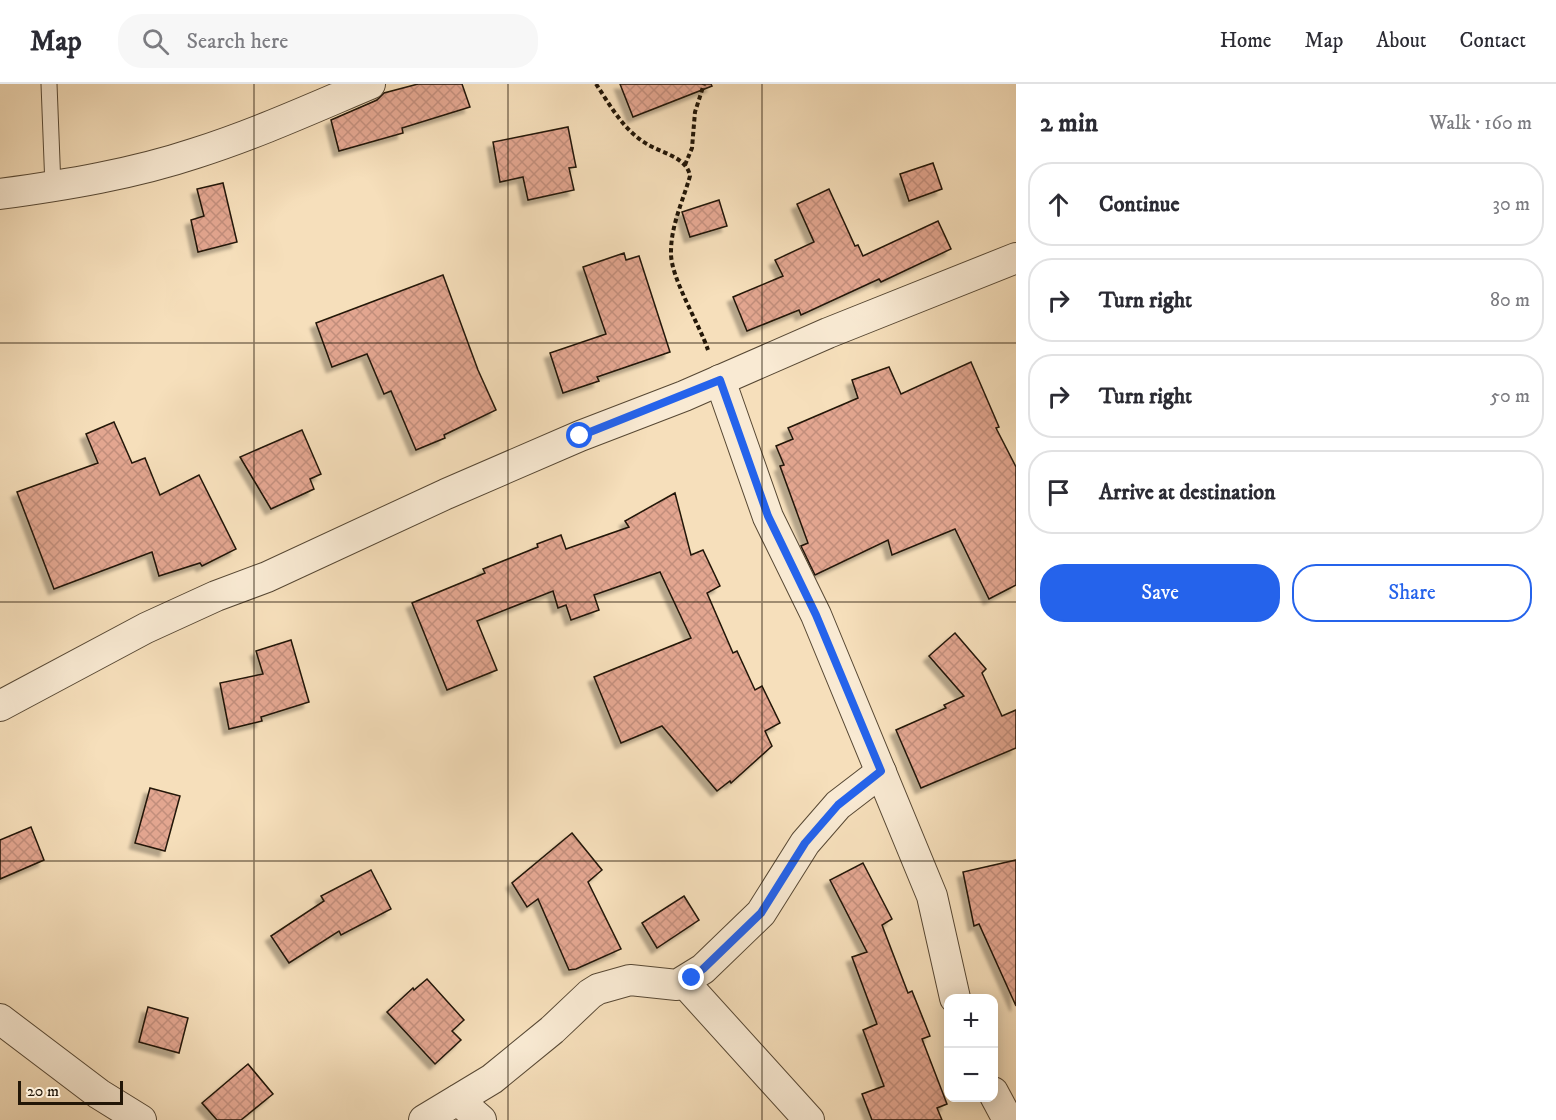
<!DOCTYPE html>
<html lang="en">
<head>
<meta charset="utf-8">
<style>
  :root { --surface:#fff; --page:#f7f7f7; --text:#2b2b33; --muted:#7c7c81; --line:#e1e1e2; --accent:#2563eb }
  body { margin:0; font-family:"IM FELL DW Pica",serif; background:var(--page); color:var(--text) }
  .controls { position:absolute; right:18px; bottom:18px; display:grid; overflow:hidden; border-radius:12px; box-shadow:0 3px 15px #0003 }
  .controls button { width:54px; height:54px; display:grid; place-items:center; padding:0; border:0; border-bottom:2px solid var(--line); background:var(--surface); color:var(--text); font:30px sans-serif }
  .scale { position:absolute; left:18px; bottom:15px; width:105px; box-sizing:border-box; padding-left:6px; border:3px solid #221607; border-top:0; font-size:16px; line-height:21px; white-space:nowrap; color:#221607; -webkit-text-stroke:4px #f9ead3; paint-order:stroke }
  .stop { position:absolute; width:18px; height:18px; margin:-14px; border:4px solid #2563eb; border-radius:50%; background:#fff }
  .stop.end { background:#2563eb; border-color:#fff; box-shadow:0 2px 6px #0008 }
  .list { margin:0; padding:0; list-style:none }
  h2 { display:flex; justify-content:space-between; align-items:center; height:78px; margin:0; padding:0 24px; font-size:26px }
  h2 small { font-size:20px; font-weight:400; color:var(--muted) }
  .list li { display:grid; grid-template-columns:39px 1fr auto; gap:18px; align-items:center; box-sizing:border-box; height:84px; margin:0 12px 12px; padding:0 12px; border:2px solid var(--line); border-radius:24px }
  .list b { display:block; font-size:22px; white-space:nowrap }
  .list em { font-size:20px; font-style:normal; color:var(--muted) }
  .actions { display:flex; gap:12px; padding:18px 24px }
  .actions a { flex:1; padding:14px 0; border:2px solid var(--accent); border-radius:24px; text-align:center; font-size:21px; color:var(--accent) }
  .actions .main { background:var(--accent); color:#fff }
  .icon { flex:none; width:33px; height:33px; fill:none; stroke:currentColor; stroke-width:2; stroke-linecap:round; stroke-linejoin:round }
  .map { position:relative; flex:none; width:1016px; height:1036px; overflow:hidden }
  header { display:flex; align-items:center; gap:36px; box-sizing:border-box; height:84px; padding:0 30px; background:var(--surface); border-bottom:2px solid var(--line) }
  header strong { font-size:28px }
  nav { display:flex; gap:33px; margin-inline-start:auto; font-size:21px }
  .search { width:420px; height:54px; background:var(--page); display:flex; align-items:center; gap:15px; box-sizing:border-box; padding:0 21px; border-radius:24px; color:var(--muted); font-size:22px }
  main { display:flex }
  aside { flex:1; background:var(--surface) }
  .map>svg:first-child { display:block }
  .building { fill:url(#building-cross-hatch); stroke:#221607; stroke-width:1.5; filter:url(#shadow) }
  .lines { fill:none; stroke-linecap:round; stroke-linejoin:round }
  .service-casing { stroke:#574834; stroke-width:17 }
  .minor-casing { stroke:#574834; stroke-width:32 }
  .path { stroke:#221607; stroke-width:4; stroke-dasharray:4.5 3; stroke-linecap:butt }
  .service { stroke:#f9ead3; stroke-width:15 }
  .minor { stroke:#f9ead3; stroke-width:30 }
  .route { stroke:#2563eb; stroke-width:8 }
  .grid { fill:none; stroke:#221607; stroke-width:1.5; stroke-opacity:0.55 }
</style>
</head>
<body>
<header>
<strong>Map</strong>
<div class="search"><svg class="icon" aria-label="search" viewBox="0 0 24 24"><circle cx="10" cy="10" r="6"/><path d="M15 15l6 6"/></svg>Search here</div>
<nav><a>Home</a><a>Map</a><a>About</a><a>Contact</a></nav>
</header>
<main>
<div class="map">
<svg width="1016" height="1036" viewBox="0 0 1016 1036">
  <defs>
    <pattern id="building-cross-hatch" width="8" height="8" patternUnits="userSpaceOnUse" patternTransform="scale(1.5)"><rect width="8" height="8" fill="#e3a690"/><path d="M0 0l8 8M0 8l8-8" fill="none" stroke="#c28e7b"/></pattern>
    <filter id="shadow"><feDropShadow dx="-5.5" dy="5.5" stdDeviation="1.5" flood-color="#0004"/></filter>
  </defs>
  <rect width="100%" height="100%" fill="#f6dfbb"/>
  <filter id="stains"><feTurbulence type="fractalNoise" baseFrequency=".00333" numOctaves="4"/><feColorMatrix values="0 0 0 0 .2 0 0 0 0 .09 0 0 0 0 .02 0 0 0 .5 -.17"/></filter>
  <radialGradient id="worn" r=".72"><stop offset=".6" stop-color="#630" stop-opacity="0"/><stop offset="1" stop-color="#630" stop-opacity=".3"/></radialGradient>
  <g class="building">
    <polygon points="418,0 462,0 470,23 402,44 403,49 339,67 331,36 377,16 384,9"/>
    <polygon points="620,0 711,0 712,2 633,33"/>
    <polygon points="568,43 576,83 569,84 574,106 528,116 523,93 500,98 493,58"/>
    <polygon points="933,79 942,105 909,117 900,90"/>
    <polygon points="223,99 237,158 198,168 191,136 204,132 197,105"/>
    <polygon points="829,105 855,162 858,161 863,172 938,137 951,165 881,198 879,195 801,231 799,226 747,247 733,213 783,192 775,176 814,158 797,120"/>
    <polygon points="719,116 727,142 690,153 682,128"/>
    <polygon points="624,169 626,176 639,172 670,268 597,293 599,297 563,309 550,269 606,250 583,183"/>
    <polygon points="443,191 478,286 496,326 444,351 445,354 416,366 391,307 384,310 367,270 332,283 316,239"/>
    <polygon points="971,278 999,343 996,344 1016,383 1016,501 989,515 955,445 892,471 888,456 815,491 801,462 808,459 780,382 784,381 776,362 793,355 788,344 858,314 852,296 889,283 901,310"/>
    <polygon points="114,338 132,379 145,374 160,411 199,391 236,465 202,482 200,479 159,492 152,468 54,505 17,408 98,379 86,350"/>
    <polygon points="302,346 321,390 310,395 314,405 271,425 240,373"/>
    <polygon points="675,409 691,471 703,466 720,502 707,509 733,569 737,567 755,606 762,602 780,639 765,647 772,662 731,699 730,697 717,707 662,642 621,659 594,593 691,554 660,488 594,511 599,526 571,536 566,521 558,524 553,507 477,537 497,586 447,606 412,519 485,489 483,485 538,463 537,460 561,451 566,465 629,443 625,437"/>
    <polygon points="955,549 986,585 982,589 1002,632 1016,626 1016,664 921,704 896,646 946,624 944,621 964,612 929,572"/>
    <polygon points="291,556 309,618 261,633 262,637 229,645 220,599 263,590 256,567"/>
    <polygon points="150,704 180,712 165,767 135,759"/>
    <polygon points="31,743 44,776 0,795 0,756"/>
    <polygon points="572,749 602,786 588,798 621,865 576,885 569,886 538,815 527,823 512,799"/>
    <polygon points="1016,776 1016,922 979,840 974,842 963,788"/>
    <polygon points="863,779 892,835 882,841 908,909 912,907 930,952 922,955 947,1020 937,1024 942,1036 872,1036 862,1010 884,1002 863,946 877,940 852,873 867,868 830,796"/>
    <polygon points="371,786 391,825 341,851 339,847 289,879 271,852 324,817 321,812"/>
    <polygon points="684,812 699,836 657,864 642,839"/>
    <polygon points="427,895 464,936 452,947 461,956 435,980 387,928 413,904 414,906"/>
    <polygon points="148,923 188,934 179,969 139,958"/>
    <polygon points="248,980 273,1010 241,1036 217,1036 202,1019"/>
  </g>
  <g class="lines">
    <defs>
      <polyline id="service" points="49,0 53,103"/>
      <g id="minor">
        <path d="M0 110C66 101 133 90 196 69 256 50 313 24 370 0"/>
        <polyline points="720,296 768,433 816,531 932,812 955,914"/>
        <polyline points="0,622 146,544 216,512 267,493 446,410 580,352 684,312 828,249 1016,174"/>
        <polyline points="684,898 809,1036"/>
        <polyline points="0,935 99,1010 141,1036"/>
        <polyline points="993,1008 1008,1036"/>
        <polyline points="458,1016 481,1036"/>
        <polyline points="424,1036 492,995 552,946 590,910 598,905 630,896 677,901 703,885 761,829 805,759 838,721 881,688"/>
      </g>
    </defs>
    <use href="#service" class="service-casing"/>
    <use href="#minor" class="minor-casing"/>
    <g class="path">
      <path d="M596 0C610 21 624 47 647 60 661 69 687 73 690 92 683 117 671 141 671 168 670 193 699 239 708 266"/>
      <polyline points="685,81 692,64 695,28 704,0"/>
    </g>
    <use href="#service" class="service"/>
    <use href="#minor" class="minor"/>
  </g>
  <g class="lines">
    <polyline class="route" points="580,352 720,296 768,432 816,531 881,687 838,721 805,759 761,829 703,885 692,894"/>
  </g>
  <path class="grid" d="M254 0V1036M508 0V1036M762 0V1036M0 259H1016M0 518H1016M0 777H1016"/>
  <rect width="100%" height="100%" filter="url(#stains)"/>
  <rect width="100%" height="100%" fill="url(#worn)"/>
</svg>
<div class="controls">
<button>+</button>
<button>−</button>
</div>
<div class="scale">20 m</div>
<div class="stop" style="left:580px;top:352px"></div>
<div class="stop end" style="left:692px;top:894px"></div>
</div>
<aside>
<h2>2 min<small>Walk · 160 m</small></h2>
<ul class="list">
<li><svg class="icon" aria-label="ahead" viewBox="0 0 24 24"><path d="M12 20V5M6 11l6-6 6 6"/></svg><div><b>Continue</b></div><em>30 m</em></li>
<li><svg class="icon" aria-label="right" viewBox="0 0 24 24"><path d="M7 20v-9h11M14 6l5 5-5 5"/></svg><div><b>Turn right</b></div><em>80 m</em></li>
<li><svg class="icon" aria-label="right" viewBox="0 0 24 24"><path d="M7 20v-9h11M14 6l5 5-5 5"/></svg><div><b>Turn right</b></div><em>50 m</em></li>
<li><svg class="icon" aria-label="arrive" viewBox="0 0 24 24"><path d="M6 21V4h12l-3 4 3 4H6"/></svg><div><b>Arrive at destination</b></div></li>
</ul>
<div class="actions"><a class="main">Save</a><a>Share</a></div>
</aside>
</main>
</body>
</html>
